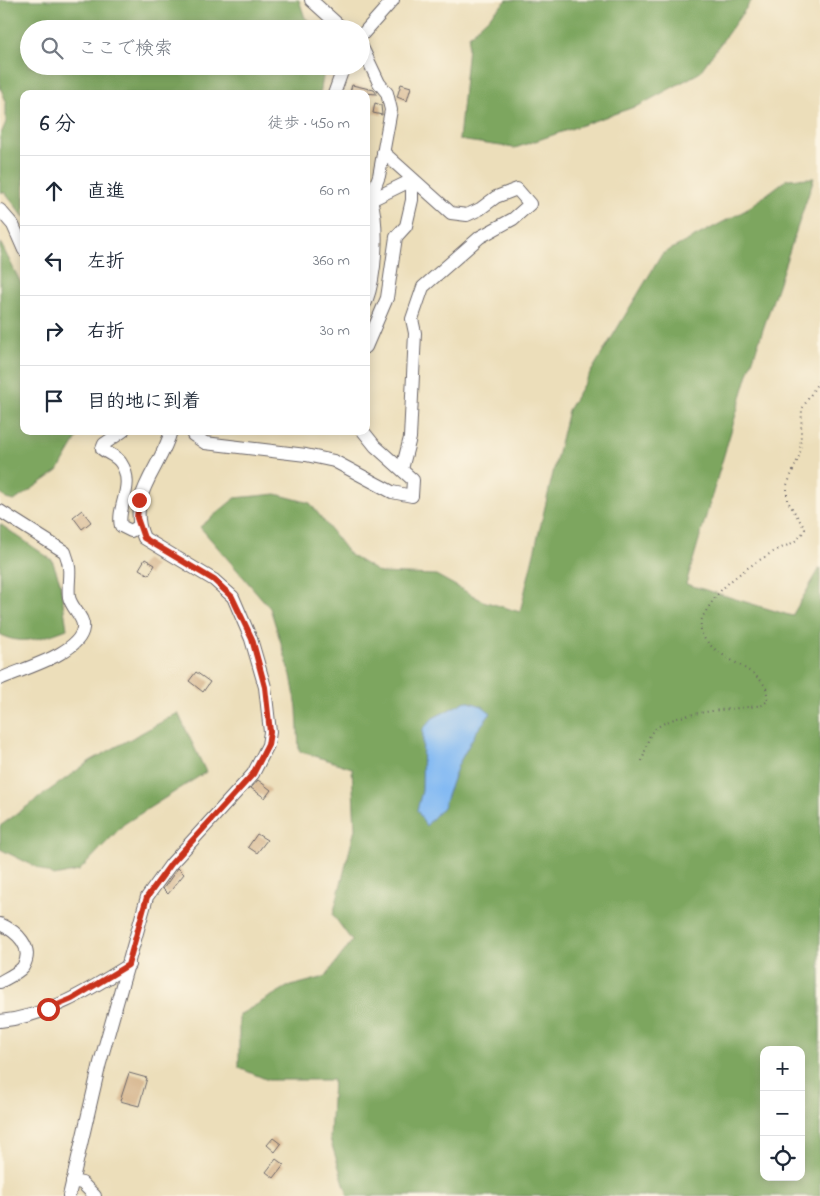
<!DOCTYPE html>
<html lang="ja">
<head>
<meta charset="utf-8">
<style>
  :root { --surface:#fff; --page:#f6f6f7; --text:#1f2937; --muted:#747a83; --line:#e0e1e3 }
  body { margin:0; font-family:"Indie Flower","Klee One",sans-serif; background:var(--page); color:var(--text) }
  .controls { position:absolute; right:15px; bottom:15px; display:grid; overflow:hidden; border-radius:10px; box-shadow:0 2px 12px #0003 }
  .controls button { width:45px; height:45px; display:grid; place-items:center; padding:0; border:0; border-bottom:1px solid var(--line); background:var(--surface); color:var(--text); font:25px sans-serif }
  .stop { position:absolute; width:15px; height:15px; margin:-11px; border:4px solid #c8321e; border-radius:50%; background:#fff }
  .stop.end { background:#c8321e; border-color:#fff; box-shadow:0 1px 5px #0008 }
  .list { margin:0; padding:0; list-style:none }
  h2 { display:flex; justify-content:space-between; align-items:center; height:65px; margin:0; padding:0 20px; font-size:21px }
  h2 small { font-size:16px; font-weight:400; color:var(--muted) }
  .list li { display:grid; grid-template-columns:32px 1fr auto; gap:15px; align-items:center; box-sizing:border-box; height:70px; padding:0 20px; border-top:1px solid var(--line) }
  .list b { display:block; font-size:19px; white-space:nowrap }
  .list em { font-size:16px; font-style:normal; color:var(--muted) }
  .icon { flex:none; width:28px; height:28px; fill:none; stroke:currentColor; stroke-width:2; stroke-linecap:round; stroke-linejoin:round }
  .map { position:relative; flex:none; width:820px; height:1196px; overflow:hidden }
  .search { position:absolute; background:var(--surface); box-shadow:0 2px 12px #0003; left:20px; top:20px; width:350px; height:55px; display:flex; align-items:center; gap:12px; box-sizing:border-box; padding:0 18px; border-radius:28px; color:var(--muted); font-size:19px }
  .panel { position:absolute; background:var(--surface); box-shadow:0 2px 12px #0003; left:20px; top:90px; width:350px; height:345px; border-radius:10px }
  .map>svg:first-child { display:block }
  .forest { fill:#7da65e; stroke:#50644c; fill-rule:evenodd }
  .water { fill:#83baf3; stroke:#526e97 }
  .building { fill:#d6b58d }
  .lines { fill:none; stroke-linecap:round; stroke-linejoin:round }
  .minor-casing { stroke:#696467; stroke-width:14 }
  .path { stroke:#696467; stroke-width:2; stroke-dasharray:1 4; stroke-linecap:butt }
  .minor { stroke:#fff; stroke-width:12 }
  .route { stroke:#c8321e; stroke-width:6 }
</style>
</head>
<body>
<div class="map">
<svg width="820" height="1196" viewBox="0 0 820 1196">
  <rect width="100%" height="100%" fill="#fcf5e5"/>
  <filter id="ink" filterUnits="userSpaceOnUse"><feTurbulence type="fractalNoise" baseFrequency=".02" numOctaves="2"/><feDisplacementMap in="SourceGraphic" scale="10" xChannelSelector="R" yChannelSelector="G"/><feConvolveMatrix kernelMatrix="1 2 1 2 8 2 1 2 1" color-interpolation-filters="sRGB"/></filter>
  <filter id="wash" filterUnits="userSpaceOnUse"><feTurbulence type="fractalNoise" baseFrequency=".0096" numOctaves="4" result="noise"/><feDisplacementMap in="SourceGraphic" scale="20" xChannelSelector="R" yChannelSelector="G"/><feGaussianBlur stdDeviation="1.12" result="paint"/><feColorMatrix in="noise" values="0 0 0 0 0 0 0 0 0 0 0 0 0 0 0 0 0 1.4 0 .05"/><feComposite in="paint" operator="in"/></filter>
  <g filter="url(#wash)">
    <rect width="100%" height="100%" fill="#ecdeba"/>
    <g class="forest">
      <polygon points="0,0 299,0 305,18 323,29 29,29 29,66 325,66 320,94 24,94 24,217 5,193 0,192 0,136 6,122 6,101 0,87"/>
      <polygon points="507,0 752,0 699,73 640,105 515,148 459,140 469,36"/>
      <path d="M814 178 747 377 686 584 792 616 820 568V1196H348L330 1139 333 1080H268L239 1068V1015L287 987 325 977 352 941 333 915 355 829 352 768 299 751 297 708 291 675 270 608 200 527 235 498 276 494 310 503 350 555 380 573 436 575 483 601 520 612 568 410 662 254 746 210 787 179ZM764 1050H801V1177H764Z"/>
      <polygon points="0,242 24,289 24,431 85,431 79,435 58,471 14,501 6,499 0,492"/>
      <path d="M0 524 52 560 60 582 67 629C46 637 20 647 0 634Z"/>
      <polygon points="178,713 206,772 124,824 79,871 54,876 0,849 0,826 90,761"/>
    </g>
    <polygon class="water" points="466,701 482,706 491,713 476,732 458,765 443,807 426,826 417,810 422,791 423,729 433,718"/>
    <g id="blocks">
      <g class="building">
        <polygon points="401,84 411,87 407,101 397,97"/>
        <polygon points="352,85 374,90 377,94 350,92"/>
        <polygon points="375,103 381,105 382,115 373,113"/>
        <polygon points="82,510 91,522 82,529 73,517"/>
        <polygon points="145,559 155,565 149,575 139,569"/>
        <polygon points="196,672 210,682 203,692 189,681"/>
        <polygon points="258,780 271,790 265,798 251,788"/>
        <polygon points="257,834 267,840 257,853 248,847"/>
        <polygon points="178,868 184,874 168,894 163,889"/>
        <polygon points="129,1073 147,1078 139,1106 120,1101"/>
        <polygon points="273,1138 281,1144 275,1152 267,1145"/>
        <polygon points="276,1159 284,1165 274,1178 266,1172"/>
      </g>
    </g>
  </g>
  <g filter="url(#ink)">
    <use href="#blocks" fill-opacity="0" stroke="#696467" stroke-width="1"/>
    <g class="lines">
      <defs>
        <g id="minor">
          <polyline points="311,0 343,29"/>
          <polyline points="361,36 393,0"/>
          <polyline points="361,45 379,83 387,93 391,110 379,176 369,202"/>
          <polyline points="334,94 344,66"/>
          <polyline points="383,152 451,213 467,215 480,209 496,197 517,189 530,204 513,219 480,237 423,287 412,319 415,333 410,438 402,469"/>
          <polyline points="0,210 13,225 24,250"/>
          <path d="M366 302C376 276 379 226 371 200L412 180V200L406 226 396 237 387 298 366 347"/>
          <path d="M123 431 104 444 102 449C108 454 117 456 121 463 136 486 116 507 121 526L131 531 139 526"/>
          <polyline points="193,431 193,435 205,443 306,455 334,461 392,492 412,496 413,480 375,446 363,431"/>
          <path d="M0 511 65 552C73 572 67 579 69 597 71 608 85 618 83 628 80 654 21 669 0 679"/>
          <path d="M0 924C16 931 35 947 23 967 18 973 7 978 0 982"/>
          <path d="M0 1021C48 1016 89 990 129 965"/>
          <polyline points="72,1181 82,1183 95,1196"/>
          <path d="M69 1196 100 1063 147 897 171 864 253 774 268 745 270 732 265 687 251 639 233 597 214 580 144 538C125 496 161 469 171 431"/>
        </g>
      </defs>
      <use href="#minor" class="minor-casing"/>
      <path class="path" d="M642 761C645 753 647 739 652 732 672 710 735 710 763 705L768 700C767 696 767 692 766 688 754 663 691 652 702 619 704 613 709 607 712 602 723 583 755 562 775 551 788 544 797 544 805 529L787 500V485L800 454 802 409 820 379"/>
      <use href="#minor" class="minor"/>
    </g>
  </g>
  <g class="lines" filter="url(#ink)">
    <polyline class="route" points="48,1009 72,999 128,965 147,897 171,864 253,774 268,745 270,732 265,687 252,639 232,597 214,580 144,538 137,518 139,500"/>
  </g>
</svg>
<div class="controls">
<button>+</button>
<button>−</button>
<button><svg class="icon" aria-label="locate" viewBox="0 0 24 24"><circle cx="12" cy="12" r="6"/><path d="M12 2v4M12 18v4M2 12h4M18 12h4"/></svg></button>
</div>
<div class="stop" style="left:48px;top:1009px"></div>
<div class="stop end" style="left:139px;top:500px"></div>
<div class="search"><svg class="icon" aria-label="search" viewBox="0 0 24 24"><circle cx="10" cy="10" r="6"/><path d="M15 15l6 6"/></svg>ここで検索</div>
<section class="panel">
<h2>6 分<small>徒歩 · 450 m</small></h2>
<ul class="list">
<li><svg class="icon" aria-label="ahead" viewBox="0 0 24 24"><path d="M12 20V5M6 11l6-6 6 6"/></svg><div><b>直進</b></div><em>60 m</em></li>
<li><svg class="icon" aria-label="left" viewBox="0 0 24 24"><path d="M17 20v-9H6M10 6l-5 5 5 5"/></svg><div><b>左折</b></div><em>360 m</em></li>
<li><svg class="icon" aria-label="right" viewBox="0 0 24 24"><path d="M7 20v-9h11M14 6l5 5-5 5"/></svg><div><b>右折</b></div><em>30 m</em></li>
<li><svg class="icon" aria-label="arrive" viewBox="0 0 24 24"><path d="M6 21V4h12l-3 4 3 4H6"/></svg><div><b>目的地に到着</b></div></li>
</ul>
</section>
</div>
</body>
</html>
